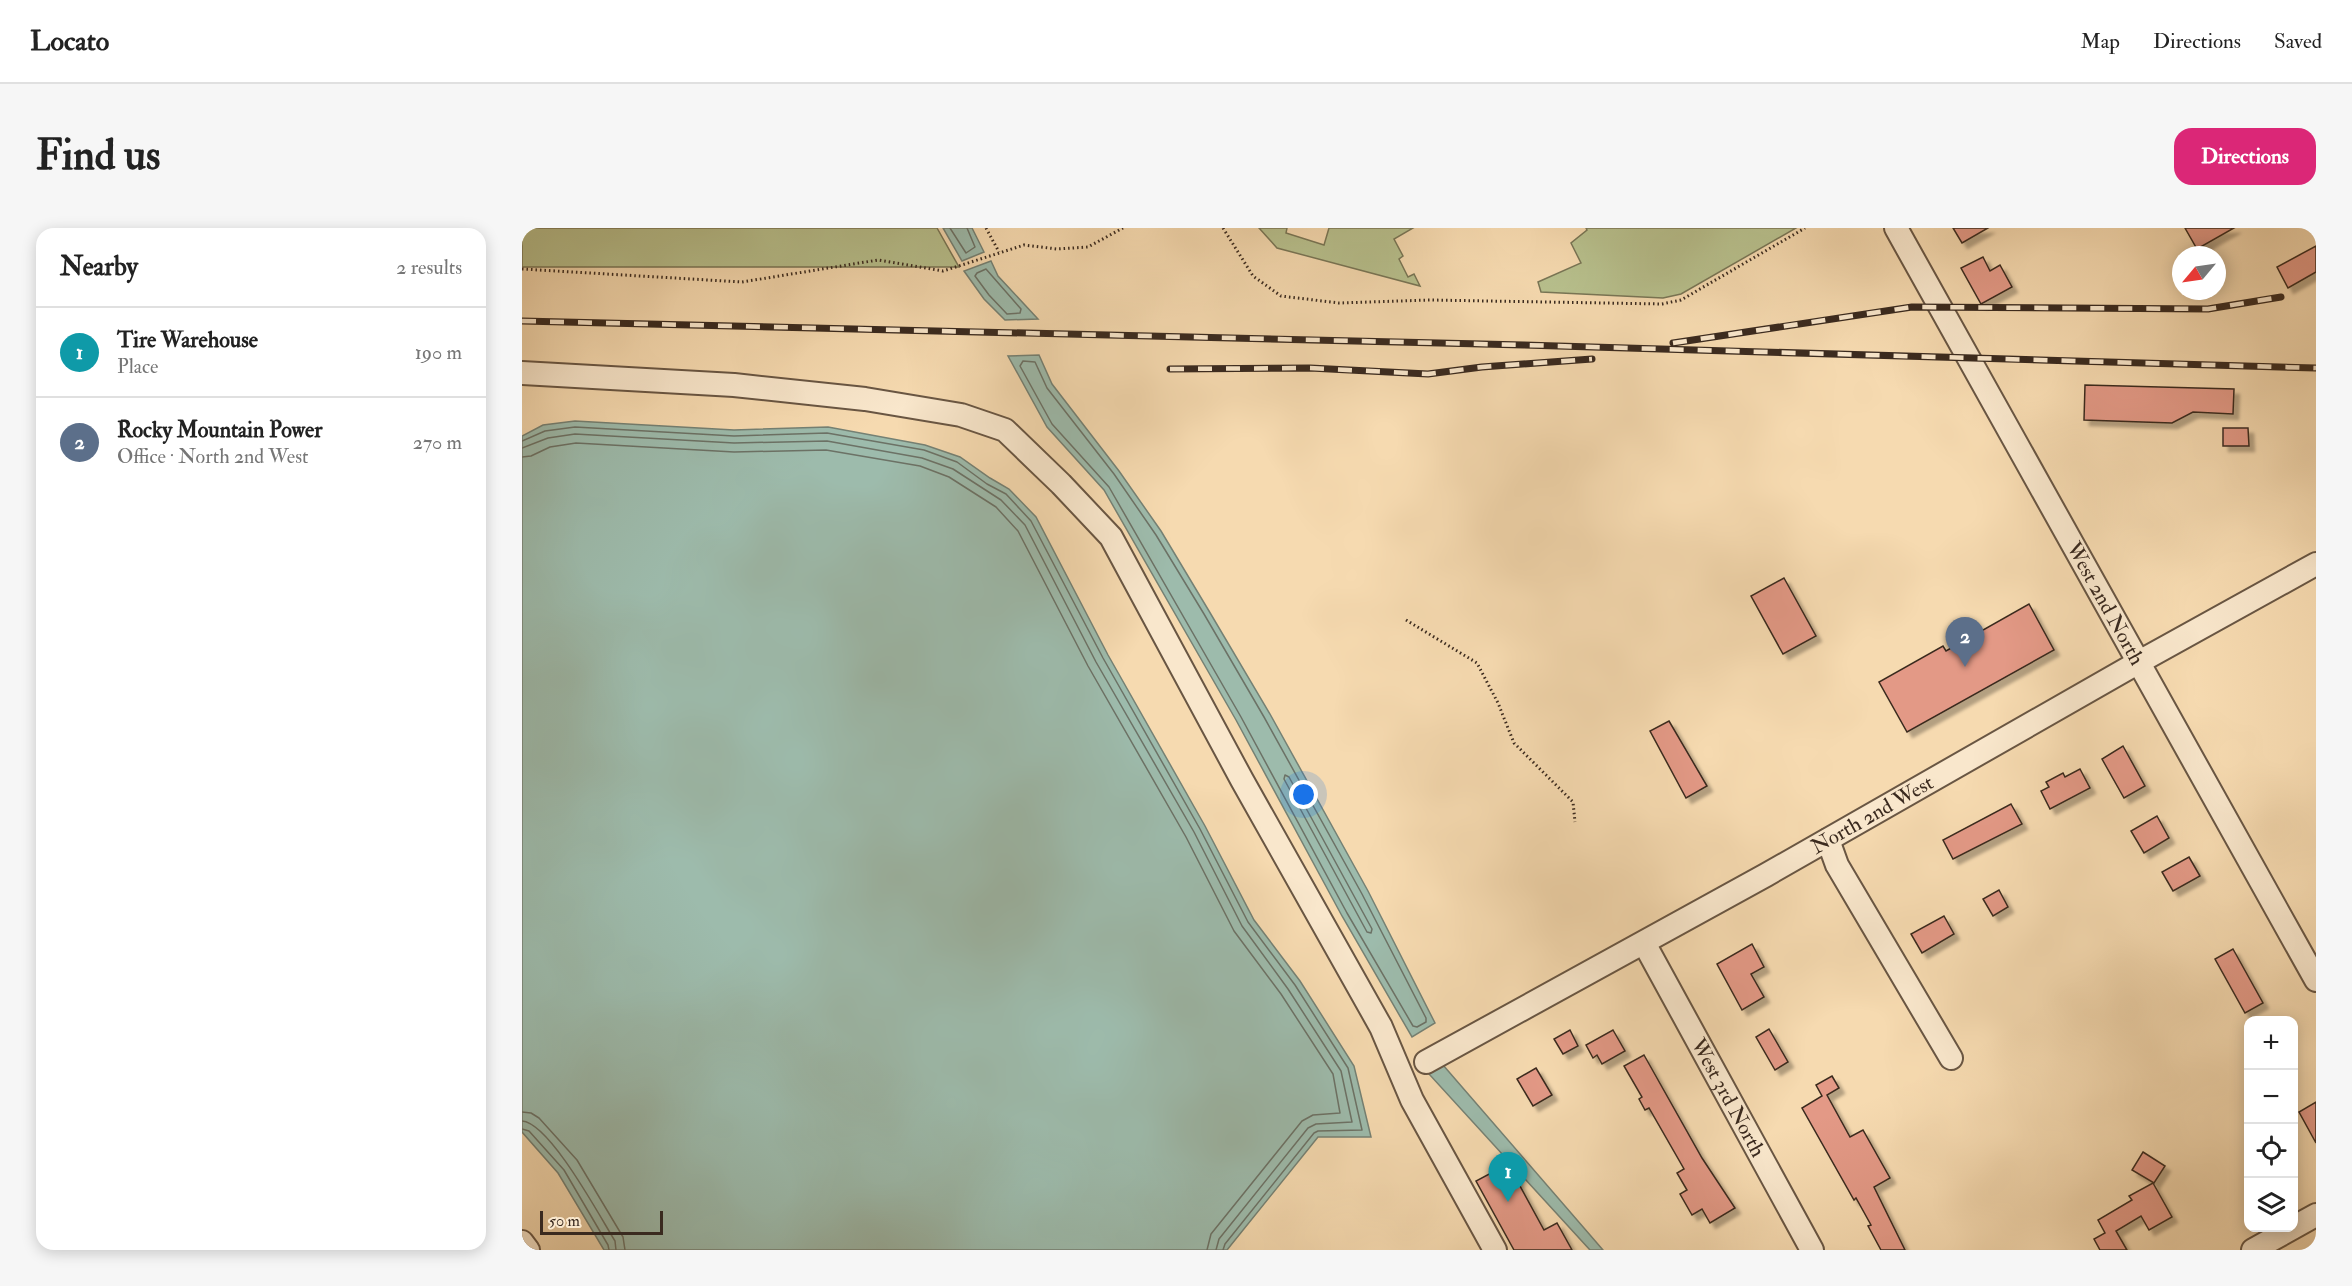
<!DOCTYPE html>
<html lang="en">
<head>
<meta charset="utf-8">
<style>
  :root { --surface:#fff; --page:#f6f6f6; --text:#222; --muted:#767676; --line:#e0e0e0; --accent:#db2777 }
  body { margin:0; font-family:"IM FELL Double Pica",serif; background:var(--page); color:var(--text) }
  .controls { position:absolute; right:18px; bottom:18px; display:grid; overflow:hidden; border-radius:12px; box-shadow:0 3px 15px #0003 }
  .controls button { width:54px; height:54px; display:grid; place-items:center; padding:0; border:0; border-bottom:2px solid var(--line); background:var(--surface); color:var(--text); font:30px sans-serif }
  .compass { position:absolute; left:1650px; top:18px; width:54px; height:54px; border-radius:50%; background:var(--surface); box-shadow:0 3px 15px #0003; rotate:241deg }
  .scale { position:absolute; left:18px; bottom:15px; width:123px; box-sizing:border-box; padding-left:6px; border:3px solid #3a2a1f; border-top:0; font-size:16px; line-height:21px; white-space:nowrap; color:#3a2a1f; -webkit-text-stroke:4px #f9e7cc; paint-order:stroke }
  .you { position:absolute; left:782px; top:567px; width:21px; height:21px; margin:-15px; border:4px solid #fff; border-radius:50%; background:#1a73e8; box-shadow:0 0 0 9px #1a73e833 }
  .badge { display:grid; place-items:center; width:39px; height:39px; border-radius:50%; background:var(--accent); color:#fff; font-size:20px; font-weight:700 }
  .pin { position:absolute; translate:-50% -50px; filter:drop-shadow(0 2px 3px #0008) }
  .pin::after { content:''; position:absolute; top:32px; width:21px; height:18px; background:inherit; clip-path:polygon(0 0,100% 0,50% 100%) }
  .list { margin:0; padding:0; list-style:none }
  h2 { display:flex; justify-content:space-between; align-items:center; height:78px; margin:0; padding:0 24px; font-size:26px }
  h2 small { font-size:20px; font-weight:400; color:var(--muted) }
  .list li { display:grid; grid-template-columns:39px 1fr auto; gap:18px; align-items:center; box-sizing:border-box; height:90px; padding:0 24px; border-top:2px solid var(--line) }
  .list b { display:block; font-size:22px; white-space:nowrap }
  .list p { margin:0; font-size:20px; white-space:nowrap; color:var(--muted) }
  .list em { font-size:20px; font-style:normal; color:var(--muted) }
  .icon { flex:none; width:33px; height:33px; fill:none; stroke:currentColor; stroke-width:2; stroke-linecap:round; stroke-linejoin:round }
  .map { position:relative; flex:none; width:1794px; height:1022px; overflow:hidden; border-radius:18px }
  header { display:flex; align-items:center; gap:36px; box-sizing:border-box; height:84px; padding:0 30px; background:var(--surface); border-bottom:2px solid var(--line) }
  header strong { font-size:28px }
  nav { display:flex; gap:33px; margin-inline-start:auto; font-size:21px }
  .intro { display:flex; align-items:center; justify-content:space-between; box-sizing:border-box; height:144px; padding:0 36px }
  h1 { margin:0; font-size:42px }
  .button { padding:15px 27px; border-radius:18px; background:var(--accent); color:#fff; font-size:21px; font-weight:700 }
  main { display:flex; gap:36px; padding:0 36px }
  aside { flex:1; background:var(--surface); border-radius:18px; box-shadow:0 3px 15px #0003 }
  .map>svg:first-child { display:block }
  .green { fill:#b8c18e; stroke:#797656; stroke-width:1.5 }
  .water { fill:#9dbbac; stroke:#758174; stroke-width:1.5 }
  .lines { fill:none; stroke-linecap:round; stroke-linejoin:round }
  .shore { stroke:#6c7266; stroke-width:1.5 }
  .building { fill:#e39986; stroke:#3a2a1f; stroke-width:1.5; filter:url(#shadow) }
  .minor-casing { stroke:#695643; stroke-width:26 }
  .path { stroke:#3a2a1f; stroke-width:3; stroke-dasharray:1.5 3; stroke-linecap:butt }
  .minor { stroke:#f9e7cc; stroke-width:22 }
  .rail-casing { stroke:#3a2a1f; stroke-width:7 }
  .rail { stroke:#f9e7cc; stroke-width:4.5; stroke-dasharray:14; stroke-linecap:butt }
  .labels { text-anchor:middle; stroke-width:5; stroke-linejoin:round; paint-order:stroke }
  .street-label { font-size:21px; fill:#3a2a1f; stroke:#f9e7cc }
</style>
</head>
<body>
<header>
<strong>Locato</strong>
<nav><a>Map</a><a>Directions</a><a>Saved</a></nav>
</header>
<div class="intro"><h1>Find us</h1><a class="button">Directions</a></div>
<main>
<aside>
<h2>Nearby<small>2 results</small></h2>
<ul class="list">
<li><span class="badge" style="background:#0f9aa8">1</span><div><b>Tire Warehouse</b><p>Place</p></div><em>190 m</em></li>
<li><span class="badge" style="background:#5c6f8a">2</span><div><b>Rocky Mountain Power</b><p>Office · North 2nd West</p></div><em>270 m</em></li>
</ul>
</aside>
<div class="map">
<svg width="1794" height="1022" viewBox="0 0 1794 1022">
  <defs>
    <filter id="shadow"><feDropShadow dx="5.5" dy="5.5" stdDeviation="1.5" flood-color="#0004"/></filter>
  </defs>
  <rect width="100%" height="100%" fill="#f6dab0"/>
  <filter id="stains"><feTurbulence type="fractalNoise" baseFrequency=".00333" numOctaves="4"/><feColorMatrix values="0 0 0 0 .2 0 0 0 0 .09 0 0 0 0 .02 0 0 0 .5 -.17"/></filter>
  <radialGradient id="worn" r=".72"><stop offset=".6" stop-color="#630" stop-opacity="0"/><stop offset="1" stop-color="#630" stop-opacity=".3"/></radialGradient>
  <g class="green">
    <polygon points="0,0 415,0 437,39 0,39"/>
    <polygon points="737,0 765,0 764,5 802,17 807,0 891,0 872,11 881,28 877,31 886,49 892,46 898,58 755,20"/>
    <polygon points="1064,0 1274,0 1159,66 1141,70 1019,64 1016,54 1059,35 1049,15 1065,2"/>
  </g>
  <g class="water">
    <polygon points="421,0 450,0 462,24 440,33"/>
    <polygon points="469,33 476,48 516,91 483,92 462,71 442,43"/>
    <polygon points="517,127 530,156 597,243 639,303 687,383 748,486 846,663 913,795 890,809 820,688 714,492 582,262 525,199 486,128"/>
    <polygon points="53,193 212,202 306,199 403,217 438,229 468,250 487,261 514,289 586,427 683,598 732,692 778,753 832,838 849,909 796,909 705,1022 82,1022 36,945 0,904 0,208 21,197"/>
    <polygon points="921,837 1081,1022 1068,1022 907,846"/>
  </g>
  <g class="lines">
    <g class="shore">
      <polyline points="428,0 444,25 453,19 445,0"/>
      <polygon points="464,41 499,81 498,85 485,86 467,67 453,48 455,45"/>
      <polygon points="501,133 513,134 525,160 592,246 634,307 682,386 742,489 840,666 904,790 904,794 895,799 891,798 825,685 719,489 587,259 530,196 498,138"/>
      <polyline points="0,213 23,203 53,199 212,208 305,205 402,222 435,234 465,256 484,266 509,293 581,430 678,601 726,694 773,757 826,840 840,902 796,903 792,905 703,1016 701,1022"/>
      <polyline points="0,220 26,210 53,206 212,215 305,213 400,230 431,241 479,272 503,297 574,434 672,604 720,698 766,761 819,843 830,894 794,896 786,900 697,1011 694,1022"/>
      <polyline points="0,229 9,228 28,219 54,215 212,224 304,222 398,238 427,249 474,279 496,303 566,438 664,609 712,703 759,766 811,846 818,885 791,887 780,893 689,1006 685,1022"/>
      <polygon points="763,547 767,549 850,701 849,705 845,704 762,551"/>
      <polyline points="0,884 9,885 17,890 55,932 101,1009 103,1022"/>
      <path d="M0 893C28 895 78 989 93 1013L94 1022"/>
      <polyline points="0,901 7,903 42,942 86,1017 87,1022"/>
    </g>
  </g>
  <g class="building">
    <polygon points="1431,0 1466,0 1440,15"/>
    <polygon points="1663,0 1712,0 1675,21"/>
    <polygon points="1794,18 1794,44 1766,60 1755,39"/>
    <polygon points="1461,29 1468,43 1478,37 1490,59 1459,76 1439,40"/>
    <polygon points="1563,157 1712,161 1711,186 1671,184 1650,195 1562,192"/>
    <polygon points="1701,200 1726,200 1727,218 1701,218"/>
    <polygon points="1262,350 1294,408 1261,426 1229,368"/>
    <polygon points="1507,376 1532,422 1385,504 1357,454 1421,418 1424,423"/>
    <polygon points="1147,493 1185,558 1164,570 1128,503"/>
    <polygon points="1601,518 1623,558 1602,570 1580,531"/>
    <polygon points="1558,541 1568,560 1528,581 1519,563 1527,559 1524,554 1541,545 1543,549"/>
    <polygon points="1489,576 1500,596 1431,631 1421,612"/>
    <polygon points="1635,588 1647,610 1622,625 1609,603"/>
    <polygon points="1667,629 1678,648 1651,663 1640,644"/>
    <polygon points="1477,662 1486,679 1471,688 1461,671"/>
    <polygon points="1422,688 1432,706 1400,725 1389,706"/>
    <polygon points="1230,716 1242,739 1229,746 1242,769 1220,782 1195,736"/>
    <polygon points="1711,721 1741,775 1723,785 1693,731"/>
    <polygon points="1247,801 1266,834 1253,842 1234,809"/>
    <polygon points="1048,802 1056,818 1041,826 1032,811"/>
    <polygon points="1091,802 1103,823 1080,836 1075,827 1071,830 1064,817"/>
    <polygon points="1122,827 1180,930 1213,980 1188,995 1180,981 1170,987 1158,966 1165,962 1155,945 1162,941 1127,880 1123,882 1117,871 1120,869 1102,838"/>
    <polygon points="1014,840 1030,867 1011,878 995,851"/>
    <polygon points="1310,848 1317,860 1305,867 1328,909 1341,902 1368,950 1352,959 1383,1022 1359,1022 1346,998 1349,997 1334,970 1332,972 1280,880 1300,868 1294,857"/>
    <polygon points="1794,874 1794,915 1777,884"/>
    <polygon points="1621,924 1643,938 1632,955 1610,942"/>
    <polygon points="986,936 1022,1002 1035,995 1050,1022 992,1022 954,953"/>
    <polygon points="1631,955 1650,989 1627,1002 1619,988 1594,1003 1605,1022 1578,1022 1572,1011 1583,1005 1576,992 1610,972 1607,968"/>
  </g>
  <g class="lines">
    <defs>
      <g id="minor">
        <path id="s1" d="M1374 0 1794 752"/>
        <polyline points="0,145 212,157 343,171 439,187 483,202 539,256 589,309 720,552 859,799 890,872 973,1022"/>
        <polyline points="1306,612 1315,637 1429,830"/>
        <path id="s2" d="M1122 715 1290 1022"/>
        <path id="s3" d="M904 834 1244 647 1617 434 1794 336"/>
        <polyline points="0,1014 6,1022"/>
        <polyline points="1731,1022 1794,987"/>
      </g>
    </defs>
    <use href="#minor" class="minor-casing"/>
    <g class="path">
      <polyline points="464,0 477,24"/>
      <polyline points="701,0 731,48 759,68 817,75 908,72 1140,76 1159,72 1283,0"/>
      <polyline points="0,41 220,54 356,32 421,43 502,17 535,21 566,19 601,0"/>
      <polyline points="884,392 955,435 976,475 992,515 1051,574 1053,594"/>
    </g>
    <use href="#minor" class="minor"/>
    <defs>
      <g id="rail">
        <polyline points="0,93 1002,117 1794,140"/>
        <polyline points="1151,115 1390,79 1686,81 1759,69"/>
        <polyline points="648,141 788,140 906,146 960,139 1070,131"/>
      </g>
    </defs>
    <use href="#rail" class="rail-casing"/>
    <use href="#rail" class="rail"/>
  </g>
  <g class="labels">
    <g class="street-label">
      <text dy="7" stroke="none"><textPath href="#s1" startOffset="430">West 2nd North</textPath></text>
      <text dy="7" stroke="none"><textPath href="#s3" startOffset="510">North 2nd West</textPath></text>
      <text dy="7" stroke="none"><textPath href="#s2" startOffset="176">West 3rd North</textPath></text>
    </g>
  </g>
  <rect width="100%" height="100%" filter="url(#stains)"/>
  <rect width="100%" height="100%" fill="url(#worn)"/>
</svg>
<div class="controls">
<button>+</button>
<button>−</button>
<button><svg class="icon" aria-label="locate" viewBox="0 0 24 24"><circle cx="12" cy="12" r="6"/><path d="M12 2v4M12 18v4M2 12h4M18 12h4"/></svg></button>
<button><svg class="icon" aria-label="layers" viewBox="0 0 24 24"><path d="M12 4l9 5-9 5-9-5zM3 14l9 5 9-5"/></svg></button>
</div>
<svg class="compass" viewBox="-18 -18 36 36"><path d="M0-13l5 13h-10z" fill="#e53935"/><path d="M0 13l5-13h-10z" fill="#767676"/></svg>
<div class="scale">50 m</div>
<div class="you"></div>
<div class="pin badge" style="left:986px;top:974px;background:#0f9aa8">1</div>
<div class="pin badge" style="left:1443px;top:439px;background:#5c6f8a">2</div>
</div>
</main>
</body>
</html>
